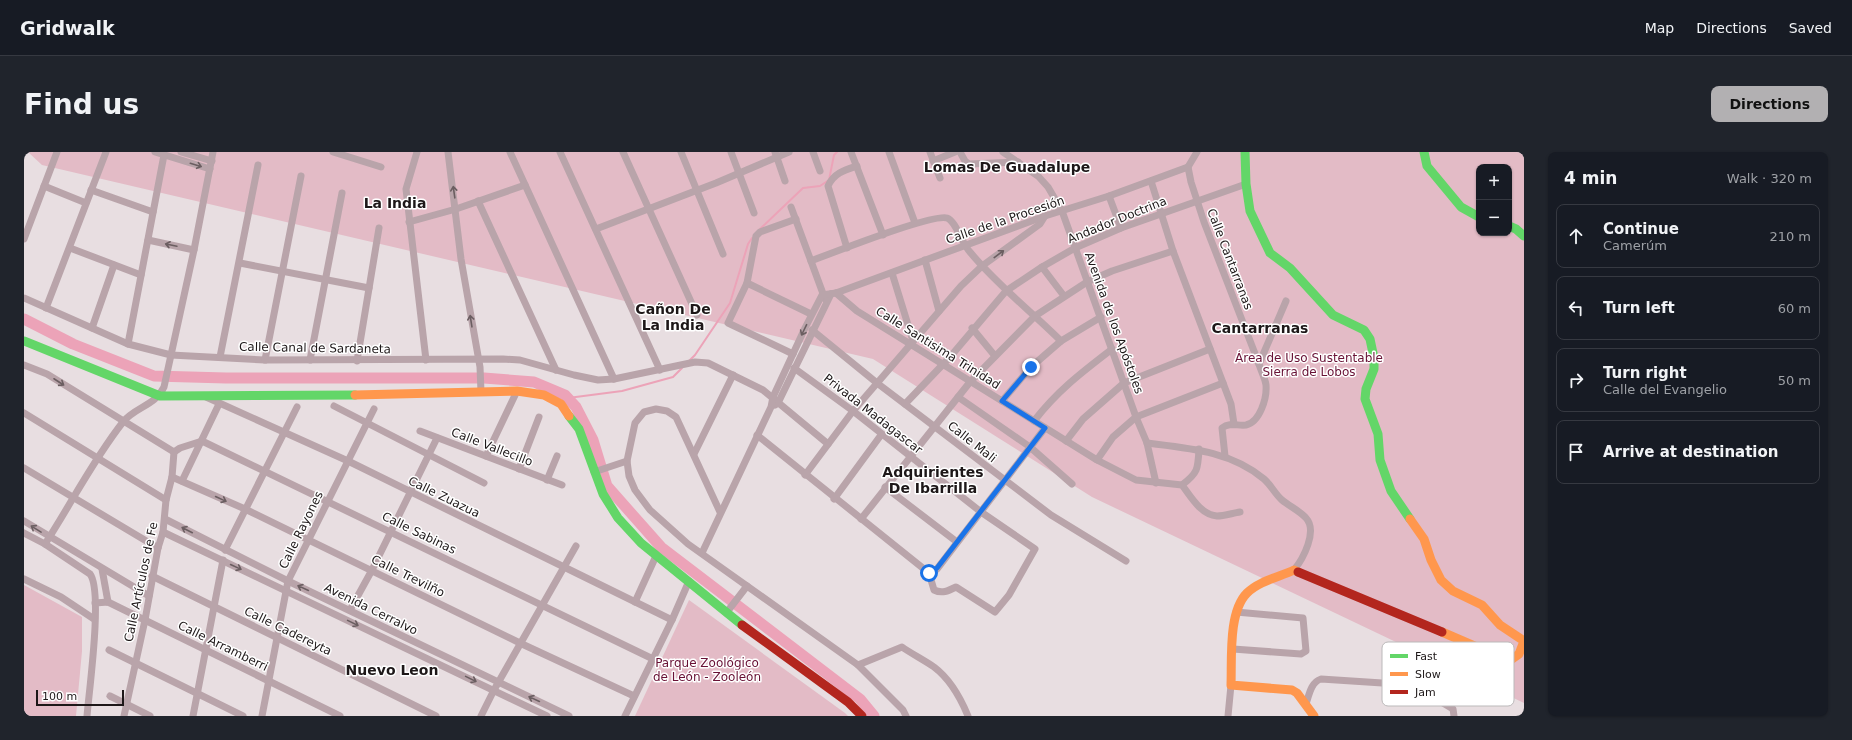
<!DOCTYPE html>
<html lang="en">
<head>
<meta charset="utf-8">
<style>
  :root { --surface:#171b24; --page:#20242c; --text:#f1f3f6; --muted:#9ea1a6; --line:#363941; --accent:#b2b0b2 }
  body { margin:0; font-family:"DejaVu Sans",sans-serif; background:var(--page); color:var(--text) }
  .controls { position:absolute; right:12px; top:12px; display:grid; overflow:hidden; border-radius:8px; box-shadow:0 1px 3px #0004 }
  .controls button { width:36px; height:36px; display:grid; place-items:center; padding:0; border:0; border-bottom:1px solid var(--line); background:var(--surface); color:var(--text); font:20px sans-serif }
  .scale { position:absolute; left:12px; bottom:10px; width:88px; box-sizing:border-box; padding-left:4px; border:2px solid #1d1718; border-top:0; font-size:11px; line-height:14px; white-space:nowrap; color:#1d1718; -webkit-text-stroke:3px #fff; paint-order:stroke }
  .stop { position:absolute; width:12px; height:12px; margin:-9px; border:3px solid #1a73e8; border-radius:50%; background:#fff }
  .stop.end { background:#1a73e8; border-color:#fff; box-shadow:0 1px 4px #0008 }
  .list { margin:0; padding:0; list-style:none }
  h2 { display:flex; justify-content:space-between; align-items:center; height:52px; margin:0; padding:0 16px; font-size:17px }
  h2 small { font-size:13px; font-weight:400; color:var(--muted) }
  .list li { display:grid; grid-template-columns:26px 1fr auto; gap:12px; align-items:center; box-sizing:border-box; height:64px; margin:0 8px 8px; padding:0 8px; border:1px solid var(--line); border-radius:8px }
  .list b { display:block; font-size:15px; white-space:nowrap }
  .list p { margin:0; font-size:13px; white-space:nowrap; color:var(--muted) }
  .list em { font-size:13px; font-style:normal; color:var(--muted) }
  .icon { flex:none; width:22px; height:22px; fill:none; stroke:currentColor; stroke-width:2; stroke-linecap:round; stroke-linejoin:round }
  .map { position:relative; flex:none; width:1500px; height:564px; overflow:hidden; border-radius:8px }
  header { display:flex; align-items:center; gap:24px; box-sizing:border-box; height:56px; padding:0 20px; background:var(--surface); border-bottom:1px solid var(--line) }
  header strong { font-size:19px }
  nav { display:flex; gap:22px; margin-inline-start:auto; font-size:14px }
  .intro { display:flex; align-items:center; justify-content:space-between; box-sizing:border-box; height:96px; padding:0 24px }
  h1 { margin:0; font-size:28px }
  .button { padding:10px 18px; border-radius:8px; background:var(--accent); color:#111; font-size:14px; font-weight:700 }
  main { display:flex; gap:24px; padding:0 24px }
  aside { flex:1; background:var(--surface); border-radius:8px; box-shadow:0 1px 3px #0004 }
  .map>svg:first-child { display:block }
  .green { fill:#e3bbc6; fill-rule:evenodd }
  .lines { fill:none; stroke-linecap:round; stroke-linejoin:round }
  .stream { stroke:#eca3b8; stroke-width:2 }
  .river { stroke:#eca3b8; stroke-width:11 }
  .street { stroke:#b9a4aa; stroke-width:7 }
  .fast { stroke:#63d668; stroke-width:9 }
  .slow { stroke:#ff974d; stroke-width:9 }
  .jam { stroke:#b3261e; stroke-width:9 }
  .oneway { stroke:#6b5e61 }
  .route { stroke:#1a73e8; stroke-width:5 }
  .labels { text-anchor:middle; stroke-width:3; stroke-linejoin:round; paint-order:stroke }
  .street-label { font-size:12px; fill:#1d1718; stroke:#fff }
  .park-label { font-size:12px; fill:#681135; stroke:#fff }
  .quarter-label { font-size:14px; font-weight:bold; fill:#1d1718; stroke:#fff }
  .key { fill:#fff; stroke:#bbb9ba; stroke-width:1 }
  .key-label { font-size:11px; fill:#1d1718 }
</style>
</head>
<body>
<header>
<strong>Gridwalk</strong>
<nav><a>Map</a><a>Directions</a><a>Saved</a></nav>
</header>
<div class="intro"><h1>Find us</h1><a class="button">Directions</a></div>
<main>
<div class="map">
<svg width="1500" height="564" viewBox="0 0 1500 564">
  <rect width="100%" height="100%" fill="#e8dee1"/>
  <g class="green">
    <path d="M4 0H1500V551L1068 345 849 207 18 13ZM1455 15H1485V81H1455Z"/>
    <polygon points="0,433 58,465 58,499 52,564 0,564"/>
    <polygon points="665,448 821,561 824,564 611,564"/>
  </g>
  <g class="lines">
    <g class="stream">
      <polyline points="736,77 779,36 796,34 805,28 810,3 813,0"/>
      <polyline points="665,209 671,203 706,151 724,92 728,86"/>
      <polyline points="544,246 598,239 649,225 658,216"/>
    </g>
    <polyline class="river" points="0,167 49,192 130,224 202,226 460,226 510,230 541,243 552,255 569,288 583,334 637,395 836,547 850,564"/>
    <g class="street">
      <polyline points="131,0 186,17"/>
      <polyline points="157,0 188,9"/>
      <polyline points="309,0 357,15"/>
      <polyline points="393,0 382,37 402,208"/>
      <polyline points="424,0 437,107 456,215 457,240"/>
      <polyline points="486,0 590,227"/>
      <polyline points="536,0 636,218"/>
      <polyline points="599,0 673,163"/>
      <polyline points="657,0 699,102"/>
      <polyline points="707,0 730,61"/>
      <polyline points="751,0 761,29"/>
      <polyline points="789,0 796,19"/>
      <polyline points="827,0 859,83"/>
      <polyline points="865,0 891,71"/>
      <polyline points="906,0 916,26"/>
      <polyline points="936,0 941,9 945,12 994,10"/>
      <polyline points="979,0 1014,24 1024,35 1038,59 1112,265 1123,291 1132,331"/>
      <path d="M1173 0 1164 15 1167 30 1180 70 1235 212C1237 219 1241 226 1242 233 1243 246 1236 270 1222 273 1213 274 1206 270 1198 276L1201 304"/>
      <polyline points="909,9 931,0"/>
      <polyline points="1127,29 1149,99 1207,252 1210,272"/>
      <polyline points="20,34 62,51"/>
      <polyline points="67,38 129,60"/>
      <polyline points="1085,44 1097,76"/>
      <polyline points="454,49 532,218"/>
      <polyline points="767,55 801,147"/>
      <polyline points="385,70 432,57 501,33"/>
      <polyline points="572,77 692,31 765,0"/>
      <polyline points="0,87 33,0"/>
      <polyline points="124,88 170,98"/>
      <polyline points="46,96 117,123"/>
      <path d="M823 96 804 34C810 21 821 18 833 14"/>
      <polyline points="901,108 915,159"/>
      <path d="M787 109C808 101 909 61 923 66 932 69 938 92 946 100 973 133 1007 159 1037 189"/>
      <polyline points="216,111 345,136"/>
      <polyline points="1018,115 1040,144"/>
      <polyline points="868,121 889,189"/>
      <polyline points="723,131 787,162"/>
      <path d="M812 141 833 159 1073 308 1112 328 1158 333C1167 345 1177 363 1193 364 1200 364 1209 361 1216 360"/>
      <polyline points="0,146 104,192 147,203 241,208 479,207 496,208 550,223 574,228 590,227 671,210 684,211 739,238 804,292"/>
      <polyline points="22,156 82,0"/>
      <polyline points="68,176 90,113"/>
      <polyline points="948,176 971,204"/>
      <polyline points="788,178 853,231 1027,363 1102,409"/>
      <polyline points="104,192 140,3"/>
      <polyline points="769,202 704,171 723,131 732,84 736,80 772,67"/>
      <polyline points="196,205 234,13"/>
      <polyline points="241,208 277,24"/>
      <polyline points="286,208 318,41"/>
      <polyline points="333,209 355,76"/>
      <polyline points="1235,212 1262,149"/>
      <polyline points="0,213 23,222 150,300"/>
      <path d="M770 216 829 259 957 360 1011 397 985 443 971 460 932 435C924 439 918 442 910 438L905 421"/>
      <polyline points="182,245 324,309 648,468"/>
      <polyline points="934,245 1006,295 1048,332"/>
      <polyline points="978,249 1007,215 1037,189 1077,165"/>
      <polyline points="881,252 926,205 982,139 1018,115 1051,96 1097,76 1222,32"/>
      <polyline points="751,253 754,251 807,142"/>
      <polyline points="310,254 460,331"/>
      <polyline points="0,261 142,348"/>
      <path d="M1010 269C1033 239 1058 220 1088 197"/>
      <polyline points="396,279 538,333"/>
      <polyline points="733,283 905,421"/>
      <polyline points="1042,289 1059,267 1100,231 1186,197"/>
      <path d="M1123 291C1164 296 1207 299 1240 327 1247 333 1251 342 1258 348 1265 354 1276 359 1282 366 1294 379 1279 407 1270 418"/>
      <polyline points="150,300 156,296 178,289 629,507"/>
      <polyline points="670,302 709,223"/>
      <polyline points="462,304 493,239"/>
      <polyline points="1073,308 1089,285 1112,265 1199,231"/>
      <polyline points="0,316 134,396"/>
      <polyline points="495,317 515,265"/>
      <polyline points="570,320 603,309"/>
      <polyline points="781,323 829,259 937,134 958,114 1016,72 1021,64"/>
      <polyline points="148,325 221,357 498,492 610,544"/>
      <polyline points="523,328 533,304"/>
      <polyline points="158,329 195,252"/>
      <path d="M1158 333C1174 321 1174 317 1175 297"/>
      <polyline points="861,335 933,390"/>
      <polyline points="810,347 857,283"/>
      <path d="M696 360 652 265 643 259 632 257 620 260 611 271 603 309 605 324 611 338 626 358 664 392 834 513 878 495C888 502 900 508 910 515 926 527 937 547 944 564"/>
      <polyline points="141,367 264,429 545,564"/>
      <polyline points="837,367 946,230 1011,164 1063,130 1088,119 1149,99"/>
      <polyline points="0,369 125,444"/>
      <polyline points="139,380 523,564"/>
      <path d="M0 381 21 392 66 422C79 439 65 539 63 564"/>
      <path d="M21 392C47 352 69 308 99 270 111 255 131 254 140 235L170 98 189 0"/>
      <polyline points="201,398 273,255"/>
      <polyline points="678,401 747,255 749,245 781,176 798,143 812,141 1021,64 1085,44 1164,15"/>
      <polyline points="78,417 84,450"/>
      <polyline points="905,421 913,417 1021,276"/>
      <polyline points="128,424 412,564"/>
      <polyline points="0,427 37,445 70,467"/>
      <polyline points="611,450 632,404"/>
      <polyline points="71,451 84,450 316,564"/>
      <polyline points="326,458 348,418 413,286"/>
      <polyline points="703,460 723,434"/>
      <polyline points="1209,497 1277,502 1282,499 1279,466 1212,460"/>
      <polyline points="85,498 219,564"/>
      <polyline points="834,513 879,558 882,564"/>
      <polyline points="86,544 126,564"/>
      <path d="M1282 552C1285 543 1287 530 1297 527L1389 533 1429 557 1430 564"/>
      <polyline points="100,564 121,468 134,396 139,380 142,348 148,325 150,300"/>
      <polyline points="169,564 199,408"/>
      <polyline points="238,564 264,429 350,257"/>
      <polyline points="457,564 470,538 552,394"/>
      <polyline points="601,564 648,468 665,429"/>
      <polyline points="1204,564 1207,533"/>
    </g>
    <g class="fast">
      <polyline points="1221,0 1222,32 1226,59 1246,101 1266,116 1309,163 1340,178 1346,187 1350,206 1350,217 1342,237 1341,247 1354,282 1356,308 1367,339 1386,367"/>
      <polyline points="1400,0 1403,14 1437,55 1455,65"/>
      <polyline points="1485,74 1492,77 1500,84"/>
      <polyline points="0,189 136,244 331,243"/>
      <polyline points="545,264 555,277 579,342 594,366 617,391 718,473"/>
    </g>
    <g class="slow">
      <polyline points="331,243 493,239 520,243 537,252 545,264"/>
      <polyline points="1386,367 1400,387 1407,408 1417,428 1429,439 1458,453 1476,473 1500,489 1495,502 1485,509 1418,480"/>
      <path d="M1274 420 1270 418C1255 425 1235 429 1223 441 1204 460 1208 507 1207 533L1268 538 1273 541 1290 564"/>
    </g>
    <g class="jam">
      <polyline points="1274,420 1418,480"/>
      <polyline points="718,473 824,550 838,564"/>
    </g>
  </g>
  <defs><path id="oneway-shaft" d="M-6 0H5M1.5-3L5.5 0L1.5 3" fill="none" stroke-width="1.6" stroke-linecap="round" stroke-linejoin="round"/></defs>
  <g class="oneway">
    <use href="#oneway-shaft" transform="translate(172 13) rotate(17)"/>
    <use href="#oneway-shaft" transform="translate(430 40) rotate(-98)"/>
    <use href="#oneway-shaft" transform="translate(147 93) rotate(-168)"/>
    <use href="#oneway-shaft" transform="translate(975 102) rotate(-37)"/>
    <use href="#oneway-shaft" transform="translate(447 169) rotate(-99)"/>
    <use href="#oneway-shaft" transform="translate(780 178) rotate(116)"/>
    <use href="#oneway-shaft" transform="translate(35 230) rotate(33)"/>
    <use href="#oneway-shaft" transform="translate(197 347) rotate(25)"/>
    <use href="#oneway-shaft" transform="translate(12 377) rotate(-148)"/>
    <use href="#oneway-shaft" transform="translate(163 378) rotate(-153)"/>
    <use href="#oneway-shaft" transform="translate(212 415) rotate(25)"/>
    <use href="#oneway-shaft" transform="translate(279 436) rotate(-155)"/>
    <use href="#oneway-shaft" transform="translate(329 471) rotate(26)"/>
    <use href="#oneway-shaft" transform="translate(447 527) rotate(26)"/>
    <use href="#oneway-shaft" transform="translate(510 547) rotate(-155)"/>
  </g>
  <g class="lines">
    <polyline class="route" points="905,421 913,416 1021,276 978,249 1007,215"/>
  </g>
  <g class="labels">
    <g class="street-label">
      <text transform="translate(981 68) rotate(-19)" y="4">Calle de la Procesión</text>
      <text transform="translate(1093 68) rotate(-22)" y="4">Andador Doctrina</text>
      <text transform="translate(1206 107) rotate(69)" y="4">Calle Cantarranas</text>
      <text transform="translate(1090 171) rotate(70)" y="4">Avenida de los Apóstoles</text>
      <text transform="translate(291 196) rotate(1)" y="4">Calle Canal de Sardaneta</text>
      <text transform="translate(914 196) rotate(32)" y="4">Calle Santisima Trinidad</text>
      <text transform="translate(849 262) rotate(38)" y="4">Privada Madagascar</text>
      <text transform="translate(948 290) rotate(38)" y="4">Calle Mali</text>
      <text transform="translate(468 295) rotate(21)" y="4">Calle Vallecillo</text>
      <text transform="translate(420 345) rotate(26)" y="4">Calle Zuazua</text>
      <text transform="translate(277 378) rotate(-64)" y="4">Calle Rayones</text>
      <text transform="translate(395 381) rotate(26)" y="4">Calle Sabinas</text>
      <text transform="translate(384 424) rotate(26)" y="4">Calle Trevilño</text>
      <text transform="translate(117 430) rotate(-78)" y="4">Calle Artículos de Fe</text>
      <text transform="translate(347 457) rotate(26)" y="4">Avenida Cerralvo</text>
      <text transform="translate(264 479) rotate(26)" y="4">Calle Cadereyta</text>
      <text transform="translate(199 494) rotate(26)" y="4">Calle Arramberri</text>
    </g>
    <g class="park-label">
      <text x="1285" y="210">Área de Uso Sustentable<tspan x="1285" dy="14">Sierra de Lobos</tspan></text>
      <text x="683" y="515">Parque Zoológico<tspan x="683" dy="14">de León - Zooleón</tspan></text>
    </g>
    <g class="quarter-label">
      <text x="983" y="20">Lomas De Guadalupe</text>
      <text x="371" y="56">La India</text>
      <text x="649" y="162">Cañon De<tspan x="649" dy="16">La India</tspan></text>
      <text x="1236" y="181">Cantarranas</text>
      <text x="909" y="325">Adquirientes<tspan x="909" dy="16">De Ibarrilla</tspan></text>
      <text x="368" y="523">Nuevo Leon</text>
    </g>
  </g>
  <rect x="1358" y="490" width="132" height="64" rx="6" class="key"/>
  <rect x="1366" y="502" width="18" height="4" fill="#63d668"/>
  <rect x="1366" y="520" width="18" height="4" fill="#ff974d"/>
  <rect x="1366" y="538" width="18" height="4" fill="#b3261e"/>
  <g class="key-label">
    <text x="1391" y="508">Fast</text>
    <text x="1391" y="526">Slow</text>
    <text x="1391" y="544">Jam</text>
  </g>
</svg>
<div class="controls">
<button>+</button>
<button>−</button>
</div>
<div class="scale">100 m</div>
<div class="stop" style="left:905px;top:421px"></div>
<div class="stop end" style="left:1007px;top:215px"></div>
</div>
<aside>
<h2>4 min<small>Walk · 320 m</small></h2>
<ul class="list">
<li><svg class="icon" aria-label="ahead" viewBox="0 0 24 24"><path d="M12 20V5M6 11l6-6 6 6"/></svg><div><b>Continue</b><p>Camerúm</p></div><em>210 m</em></li>
<li><svg class="icon" aria-label="left" viewBox="0 0 24 24"><path d="M17 20v-9H6M10 6l-5 5 5 5"/></svg><div><b>Turn left</b></div><em>60 m</em></li>
<li><svg class="icon" aria-label="right" viewBox="0 0 24 24"><path d="M7 20v-9h11M14 6l5 5-5 5"/></svg><div><b>Turn right</b><p>Calle del Evangelio</p></div><em>50 m</em></li>
<li><svg class="icon" aria-label="arrive" viewBox="0 0 24 24"><path d="M6 21V4h12l-3 4 3 4H6"/></svg><div><b>Arrive at destination</b></div></li>
</ul>
</aside>
</main>
</body>
</html>
